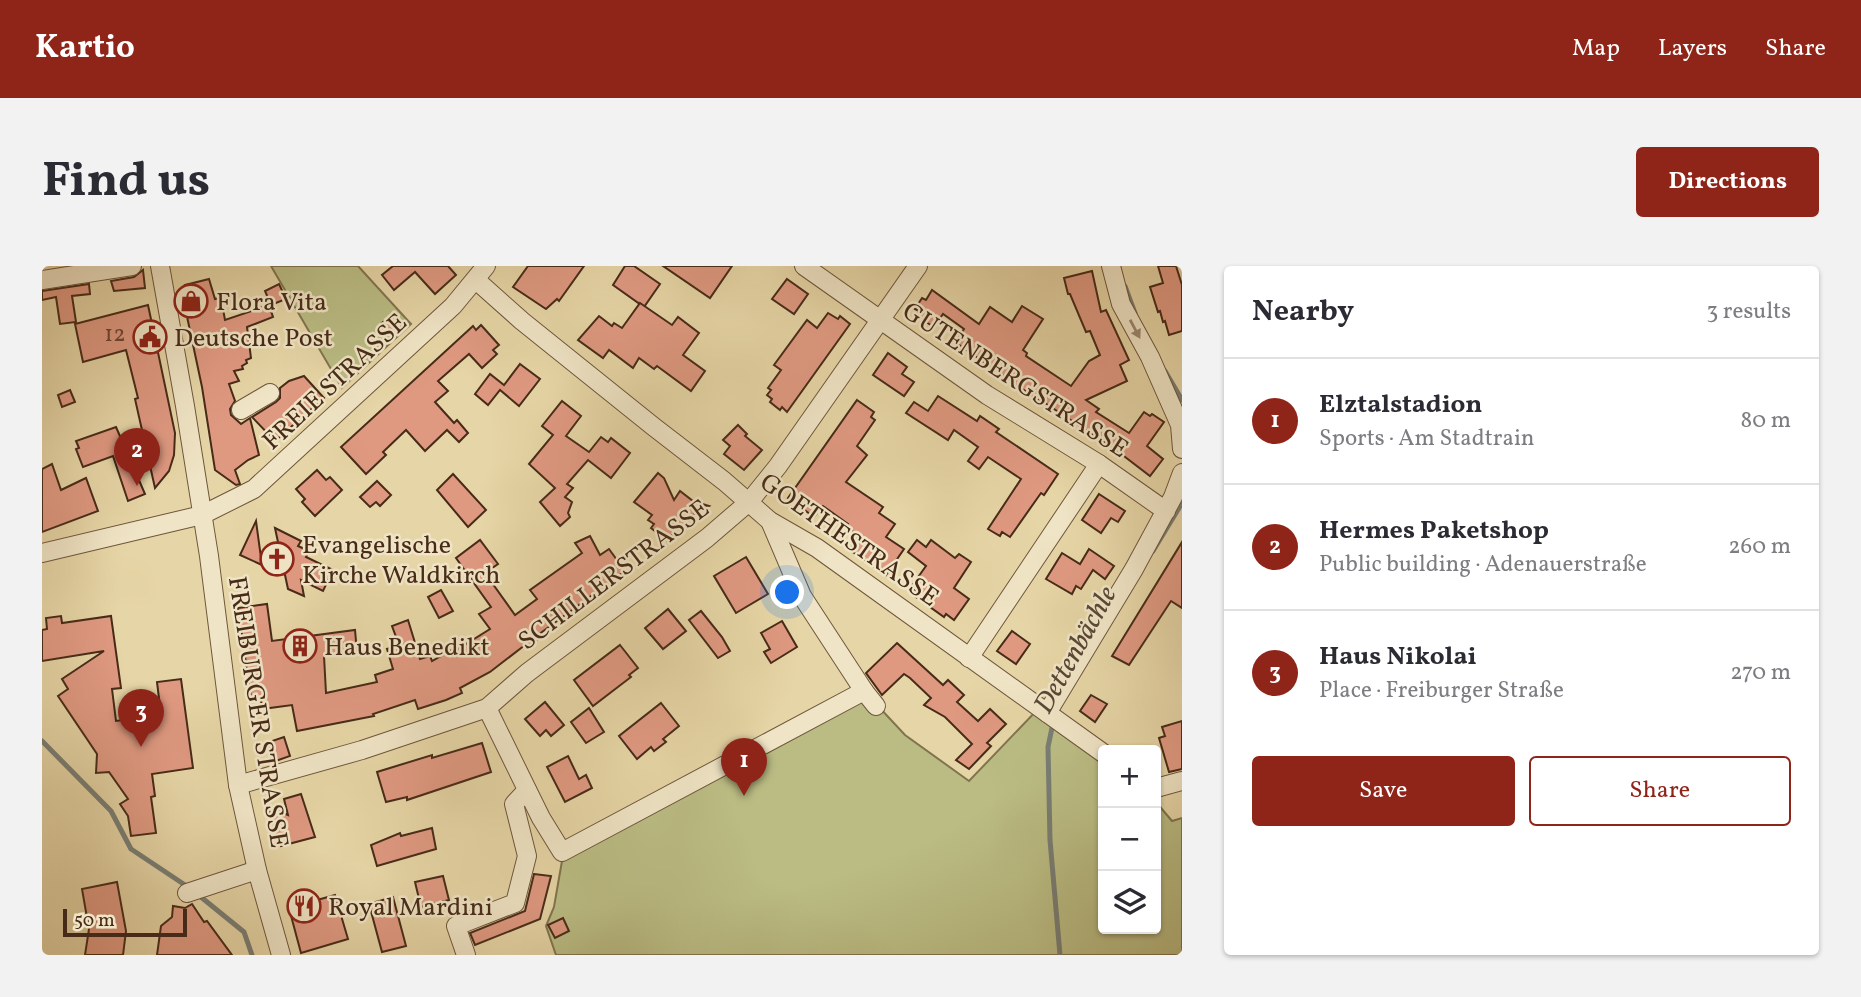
<!DOCTYPE html>
<html lang="en">
<head>
<meta charset="utf-8">
<style>
  :root { --surface:#fff; --page:#f2f2f3; --text:#2b2b33; --muted:#7c7c81; --line:#e1e1e2; --accent:#8f2418 }
  body { margin:0; font-family:Vollkorn,serif; background:var(--page); color:var(--text) }
  .controls { position:absolute; right:21px; bottom:21px; display:grid; overflow:hidden; border-radius:7px; box-shadow:0 2px 5px #0004 }
  .controls button { width:63px; height:63px; display:grid; place-items:center; padding:0; border:0; border-bottom:2px solid var(--line); background:var(--surface); color:var(--text); font:35px sans-serif }
  .scale { position:absolute; left:21px; bottom:18px; width:124px; box-sizing:border-box; padding-left:7px; border:4px solid #472b18; border-top:0; font-size:19px; line-height:24px; white-space:nowrap; color:#472b18; -webkit-text-stroke:5px #efe4c5; paint-order:stroke }
  .you { position:absolute; left:746px; top:327px; width:24px; height:24px; margin:-18px; border:5px solid #fff; border-radius:50%; background:#1a73e8; box-shadow:0 0 0 10px #1a73e833 }
  .badge { display:grid; place-items:center; width:46px; height:46px; border-radius:50%; background:var(--accent); color:#fff; font-size:23px; font-weight:700 }
  .pin { position:absolute; translate:-50% -58px; filter:drop-shadow(0 2px 4px #0008) }
  .pin::after { content:''; position:absolute; top:37px; width:24px; height:21px; background:inherit; clip-path:polygon(0 0,100% 0,50% 100%) }
  .list { margin:0; padding:0; list-style:none }
  h2 { display:flex; justify-content:space-between; align-items:center; height:91px; margin:0; padding:0 28px; font-size:30px }
  h2 small { font-size:23px; font-weight:400; color:var(--muted) }
  .list li { display:grid; grid-template-columns:46px 1fr auto; gap:21px; align-items:center; box-sizing:border-box; height:126px; padding:0 28px; border-top:2px solid var(--line) }
  .list b { display:block; font-size:26px; white-space:nowrap }
  .list p { margin:0; font-size:23px; white-space:nowrap; color:var(--muted) }
  .list em { font-size:23px; font-style:normal; color:var(--muted) }
  .actions { display:flex; gap:14px; padding:21px 28px }
  .actions a { flex:1; padding:16px 0; border:2px solid var(--accent); border-radius:7px; text-align:center; font-size:24px; color:var(--accent) }
  .actions .main { background:var(--accent); color:#fff }
  .icon { flex:none; width:38px; height:38px; fill:none; stroke:currentColor; stroke-width:2; stroke-linecap:round; stroke-linejoin:round }
  .map { position:relative; flex:none; width:1140px; height:689px; overflow:hidden; border-radius:7px }
  header { display:flex; align-items:center; gap:42px; box-sizing:border-box; height:98px; padding:0 35px; background:var(--accent); color:#fff }
  header strong { font-size:33px }
  nav { display:flex; gap:38px; margin-inline-start:auto; font-size:24px }
  .intro { display:flex; align-items:center; justify-content:space-between; box-sizing:border-box; height:168px; padding:0 42px }
  h1 { margin:0; font-size:49px }
  .button { padding:18px 32px; border-radius:7px; background:var(--accent); color:#fff; font-size:24px; font-weight:700 }
  main { display:flex; gap:42px; padding:0 42px }
  aside { flex:1; background:var(--surface); border-radius:7px; box-shadow:0 2px 5px #0004 }
  .map>svg:first-child { display:block }
  .green { fill:#babc83; stroke:#80744e; stroke-width:2 }
  .lines { fill:none; stroke-linecap:round; stroke-linejoin:round }
  .stream { stroke:#797e74; stroke-width:5 }
  .building { fill:#df9981; stroke:#472b18; stroke-width:2 }
  .minor-casing { stroke:#6f563c; stroke-width:20 }
  .minor { stroke:#efe4c5; stroke-width:18 }
  .oneway { fill:#9b886e }
  .labels { text-anchor:middle; stroke-width:5; stroke-linejoin:round; paint-order:stroke }
  .number-label { font-size:23px; fill:#6d4632 }
  .poi-label { font-size:26px; fill:#472b18; stroke:#efe4c5; text-anchor:start }
  .street-label { font-size:26px; fill:#472b18; stroke:#efe4c5 }
  .water-label { font-size:28px; font-style:italic; fill:#584737; stroke:#efe4c5 }
</style>
</head>
<body>
<header>
<strong>Kartio</strong>
<nav><a>Map</a><a>Layers</a><a>Share</a></nav>
</header>
<div class="intro"><h1>Find us</h1><a class="button">Directions</a></div>
<main>
<div class="map">
<svg width="1140" height="689" viewBox="0 0 1140 689">
  <rect width="100%" height="100%" fill="#e6d5a6"/>
  <filter id="stains"><feTurbulence type="fractalNoise" baseFrequency=".00286" numOctaves="4"/><feColorMatrix values="0 0 0 0 .2 0 0 0 0 .09 0 0 0 0 .02 0 0 0 .5 -.17"/></filter>
  <radialGradient id="worn" r=".72"><stop offset=".6" stop-color="#630" stop-opacity="0"/><stop offset="1" stop-color="#630" stop-opacity=".3"/></radialGradient>
  <g class="green">
    <polygon points="229,0 316,0 369,58 300,122"/>
    <polygon points="822,425 863,469 927,515 997,442 1061,487 1061,663 1114,663 1114,536 1130,555 1140,552 1140,689 514,689 504,660 512,641 520,595"/>
  </g>
  <g class="lines">
    <g class="stream">
      <polyline points="1083,20 1093,47"/>
      <polyline points="1123,105 1140,134"/>
      <polyline points="1111,285 1140,237"/>
      <polyline points="1011,457 1006,481 1008,574 1018,689"/>
      <polyline points="0,475 69,545 89,583 146,621"/>
      <polyline points="154,627 202,666 210,689"/>
    </g>
  </g>
  <g class="building">
    <polygon points="351,0 406,0 414,9 393,28 373,6 352,24 340,9"/>
    <polygon points="486,0 542,0 517,35 515,33 504,43 471,21"/>
    <polygon points="583,0 592,0 618,18 602,41 571,19"/>
    <polygon points="621,0 690,0 668,32"/>
    <polygon points="1116,0 1134,0 1140,19 1140,65 1127,69 1123,55 1121,56 1118,45 1116,46 1108,21 1121,17"/>
    <polygon points="101,4 103,22 72,25 69,15 92,11"/>
    <polygon points="1050,5 1059,46 1064,44 1087,94 1078,99 1085,115 1044,134 1057,143 1054,146 1087,167 1102,146 1108,150 1110,148 1122,156 1105,180 1121,193 1108,210 1074,184 1003,137 1002,138 913,76 922,63 901,48 892,61 874,50 877,45 873,43 880,32 884,34 890,24 937,58 948,41 970,56 980,40 1001,53 981,84 985,87 984,90 1029,120 1047,95 1058,89 1048,65 1044,66 1028,28 1026,28 1022,12"/>
    <polygon points="167,13 173,33 179,32 183,54 227,39 231,51 205,61 209,92 204,94 205,97 200,100 201,103 192,105 197,115 187,118 193,135 188,143 189,149 199,158 208,152 217,189 206,194 193,204 198,218 194,219 173,204 160,121 140,27 145,26 143,19"/>
    <polygon points="745,13 766,28 752,48 730,33"/>
    <polygon points="47,18 48,28 30,30 34,56 18,58 14,31 0,34 0,25"/>
    <polygon points="237,18 244,33 229,39 223,25"/>
    <polygon points="598,37 630,59 636,51 657,67 641,89 663,105 649,125 615,100 612,103 597,92 591,102 567,84 561,92 536,74 557,50 570,60 572,57 580,62"/>
    <polygon points="106,39 133,167 132,189 127,205 113,222 93,133 96,132 84,84 41,96 33,58"/>
    <polygon points="352,47 361,58 349,68 340,57"/>
    <polygon points="786,47 796,53 798,50 808,58 745,146 740,141 738,144 728,136 730,133 725,129 729,124 726,122 739,104 732,99 765,54 775,62"/>
    <polygon points="439,59 457,79 451,84 455,88 440,102 427,88 396,115 406,125 393,136 412,157 415,154 426,167 417,176 405,164 383,185 364,164 341,186 344,189 324,208 299,181 431,60 434,64"/>
    <polygon points="846,87 865,101 860,108 872,116 862,130 831,109"/>
    <polygon points="478,98 498,113 477,140 458,124 446,139 433,128 448,108 462,119"/>
    <polygon points="262,110 282,132 233,175 210,151 234,136 238,132 238,122 247,115"/>
    <polygon points="28,124 33,136 20,141 16,129"/>
    <polygon points="896,130 935,155 938,150 957,163 954,166 1016,208 1002,229 999,227 968,271 960,266 958,270 946,263 979,213 946,191 937,203 926,195 936,181 912,164 906,174 864,147 872,136 886,145"/>
    <polygon points="815,134 832,146 829,151 833,154 815,180 825,189 804,216 841,241 837,247 853,258 844,271 862,283 844,309 808,284 817,270 804,261 806,258 781,240 772,251 746,232"/>
    <polygon points="520,135 539,150 524,170 547,186 559,171 566,176 569,172 588,187 569,212 546,194 525,218 531,222 523,231 530,236 526,247 528,251 518,260 498,236 513,222 487,198 511,169 500,160"/>
    <polygon points="696,159 705,168 703,170 720,184 702,204 682,188 688,180 681,174"/>
    <polygon points="74,161 103,228 86,235 71,190 41,201 34,183 37,182 34,175"/>
    <polygon points="10,198 19,224 44,212 56,245 0,266 0,203"/>
    <polygon points="275,204 284,214 288,211 300,224 273,250 260,236 263,233 254,223"/>
    <polygon points="616,207 622,212 632,234 638,225 651,235 667,240 649,250 640,263 636,260 626,275 609,262 612,258 606,254 610,249 592,236"/>
    <polygon points="411,208 444,244 426,261 395,224"/>
    <polygon points="335,215 349,229 338,240 334,236 328,241 318,231"/>
    <polygon points="1057,228 1083,245 1076,256 1069,252 1059,267 1040,254"/>
    <polygon points="214,255 220,299 198,289"/>
    <polygon points="233,262 259,275 256,280 267,285 264,291 291,304 281,325 259,314 262,330 246,323"/>
    <polygon points="548,270 558,289 567,283 583,305 500,366 494,371 496,373 485,381 483,379 448,406 418,422 420,427 404,434 376,443 373,434 331,448 332,450 255,465 250,439 220,443 219,434 209,432 196,342 225,338 230,375 313,364 315,386 282,390 284,427 335,416 333,409 351,403 345,383 357,379 350,360 366,354 378,393 388,390 390,395 415,381 416,383 448,363 437,348 449,341 414,292 438,274 456,298 443,307 473,349 495,333 488,324 540,287 533,277"/>
    <polygon points="875,274 884,281 889,274 913,292 917,288 929,296 912,322 927,333 912,354 904,348 902,351 874,331 877,327 869,321 884,300 866,286"/>
    <polygon points="1140,276 1140,342 1129,335 1087,399 1070,390"/>
    <polygon points="1047,283 1072,300 1063,313 1051,304 1039,323 1034,320 1030,328 1004,313 1020,287 1038,298"/>
    <polygon points="704,291 726,328 694,347 672,310"/>
    <polygon points="399,324 411,345 397,352 386,331"/>
    <polygon points="626,343 644,365 621,383 603,362"/>
    <polygon points="659,345 680,371 688,385 676,392 647,354"/>
    <polygon points="19,350 20,357 69,350 79,422 70,423 74,455 119,449 115,416 139,413 151,502 110,508 113,530 109,531 114,567 89,570 86,550 78,538 86,533 67,506 54,507 55,488 16,430 26,423 20,413 62,385 0,395 0,364 5,363 4,352"/>
    <polygon points="740,355 755,381 729,397 722,386 728,383 719,367"/>
    <polygon points="970,365 988,378 974,398 955,385"/>
    <polygon points="855,377 901,419 906,414 922,429 915,436 936,455 948,443 964,458 945,477 949,480 927,503 914,494 930,478 903,451 882,439 889,432 868,412 862,408 840,429 824,407"/>
    <polygon points="578,379 596,402 587,409 589,411 551,440 532,414"/>
    <polygon points="1049,429 1065,438 1053,456 1038,445"/>
    <polygon points="503,436 522,459 509,470 504,464 498,470 483,453"/>
    <polygon points="619,437 637,460 621,473 624,476 612,485 609,481 595,493 577,470"/>
    <polygon points="547,442 562,466 544,477 529,456"/>
    <polygon points="1140,455 1140,503 1127,506 1117,472 1123,470 1120,461"/>
    <polygon points="242,471 248,490 231,496 224,477"/>
    <polygon points="440,477 449,506 365,534 365,531 344,536 335,506 390,489 390,492"/>
    <polygon points="526,490 537,513 544,509 550,522 523,536 505,501"/>
    <polygon points="259,528 273,571 239,580 226,541 246,549 242,533"/>
    <polygon points="390,562 394,583 335,600 329,579 358,567 359,570"/>
    <polygon points="492,608 509,610 498,653 433,679 428,667 483,645"/>
    <polygon points="401,610 407,634 379,641 373,616"/>
    <polygon points="75,616 84,665 81,689 43,689 47,663 40,623"/>
    <polygon points="293,629 306,673 259,687 248,646 256,644 254,635 267,631 268,636"/>
    <polygon points="351,631 364,680 340,686 327,638"/>
    <polygon points="150,638 162,656 165,655 190,689 115,689 119,660 130,651 131,640 143,642"/>
    <polygon points="521,652 527,665 513,672 506,659"/>
  </g>
  <g class="lines">
    <defs>
      <g id="minor">
        <polyline points="118,0 143,140 167,290 196,519 215,604 239,689"/>
        <polyline points="762,0 945,129 1057,198 1124,245"/>
        <polyline points="1069,0 1079,38 1108,91 1138,159 1140,183"/>
        <polyline points="0,14 90,0"/>
        <polyline points="434,14 480,55 612,161 682,215 728,255 775,282 1061,487"/>
        <polyline points="199,144 228,127"/>
        <polyline points="0,287 160,249 212,223 411,40 444,0"/>
        <polyline points="927,392 1057,198"/>
        <polyline points="822,425 834,440"/>
        <polyline points="445,442 499,552 520,586 822,425 760,330 728,255"/>
        <polyline points="1005,447 1092,303 1131,231 1140,207"/>
        <polyline points="196,519 320,484 445,442 485,407 665,272 707,236 736,200 876,0"/>
        <polyline points="1114,522 1140,515"/>
        <polyline points="145,627 215,604"/>
        <polyline points="424,689 414,660 473,637 485,590 472,538 485,524"/>
      </g>
    </defs>
    <use href="#minor" class="minor-casing"/>
    <use href="#minor" class="minor"/>
  </g>
  <defs><path id="oneway-solid" d="M-6-.8H1V-3.2L6.5 0L1 3.2V.8H-6Z" transform="scale(1.75)"/></defs>
  <use class="oneway" href="#oneway-solid" transform="translate(1093 63) rotate(62)"/>
  <defs>
    <symbol id="shop-ring" viewBox="-11 -11 22 22"><circle r="9.5" fill="#efe4c5" stroke="#8f2418" stroke-width="1.5"/><path d="M-5-2.5h2.3a2.7 3.5 0 0 1 5.4 0H5L5.5 6h-11ZM-1.5-2.5h3a1.5 2.3 0 0 0-3 0Z" fill="#8f2418"/></symbol>
    <symbol id="civic-ring" viewBox="-11 -11 22 22"><circle r="9.5" fill="#efe4c5" stroke="#8f2418" stroke-width="1.5"/><path d="M-.6-6.5H3V-4.5H.6V-3L4-1V1h2V6H-6V1h2V-1L-.6-3ZM-1.2 2.5V6h2.4V2.5Z" fill="#8f2418"/></symbol>
    <symbol id="church-ring" viewBox="-11 -11 22 22"><circle r="9.5" fill="#efe4c5" stroke="#8f2418" stroke-width="1.5"/><path d="M-1.2-6h2.4v3.5h3.3v2.4h-3.3V6h-2.4V-.1h-3.3v-2.4h3.3Z" fill="#8f2418"/></symbol>
    <symbol id="building-ring" viewBox="-11 -11 22 22"><circle r="9.5" fill="#efe4c5" stroke="#8f2418" stroke-width="1.5"/><path d="M-4-6H4V6H1V3H-1V6H-4ZM-2.5-4.3h1.7v1.8h-1.7ZM.8-4.3h1.7v1.8H.8ZM-2.5-1h1.7V.8h-1.7ZM.8-1h1.7V.8H.8Z" fill="#8f2418"/></symbol>
    <symbol id="restaurant-ring" viewBox="-11 -11 22 22"><circle r="9.5" fill="#efe4c5" stroke="#8f2418" stroke-width="1.5"/><path d="M-5-6h1v4h1v-4h1v4h1v-4h1v5L-1.5 .5V6h-2V.5L-5-1ZM5-6V6H3V1.5H1.5Q1.5-4 5-6Z" fill="#8f2418"/></symbol>
  </defs>
  <g fill-rule="evenodd">
    <use href="#shop-ring" x="130" y="16" width="38" height="38"/>
    <use href="#civic-ring" x="89" y="52" width="38" height="38"/>
    <use href="#church-ring" x="216" y="274" width="38" height="38"/>
    <use href="#building-ring" x="239" y="361" width="38" height="38"/>
    <use href="#restaurant-ring" x="243" y="621" width="38" height="38"/>
  </g>
  <g class="labels">
    <g class="number-label">
      <text x="73" y="75">12</text>
    </g>
    <g class="poi-label">
      <text x="174" y="44">Flora Vita</text>
      <text x="132" y="80">Deutsche Post</text>
      <text x="260" y="287">Evangelische<tspan x="260" dy="30">Kirche Waldkirch</tspan></text>
      <text x="282" y="389">Haus Benedikt</text>
      <text x="286" y="649">Royal Mardini</text>
    </g>
    <g class="street-label">
      <text transform="translate(974 113) rotate(33)" y="9">GUTENBERGSTRASSE</text>
      <text transform="translate(292 115) rotate(-43)" y="9">FREIE STRASSE</text>
      <text transform="translate(808 273) rotate(35)" y="9">GOETHESTRASSE</text>
      <text transform="translate(571 308) rotate(-37)" y="9">SCHILLERSTRASSE</text>
      <text transform="translate(217 446) rotate(81)" y="9">FREIBURGER STRASSE</text>
    </g>
    <g class="water-label">
      <text transform="translate(1032 383) rotate(-61)" y="10">Dettenbächle</text>
    </g>
  </g>
  <rect width="100%" height="100%" filter="url(#stains)"/>
  <rect width="100%" height="100%" fill="url(#worn)"/>
</svg>
<div class="controls">
<button>+</button>
<button>−</button>
<button><svg class="icon" aria-label="layers" viewBox="0 0 24 24"><path d="M12 4l9 5-9 5-9-5zM3 14l9 5 9-5"/></svg></button>
</div>
<div class="scale">50 m</div>
<div class="you"></div>
<div class="pin badge" style="left:702px;top:530px">1</div>
<div class="pin badge" style="left:95px;top:220px">2</div>
<div class="pin badge" style="left:99px;top:481px">3</div>
</div>
<aside>
<h2>Nearby<small>3 results</small></h2>
<ul class="list">
<li><span class="badge">1</span><div><b>Elztalstadion</b><p>Sports · Am Stadtrain</p></div><em>80 m</em></li>
<li><span class="badge">2</span><div><b>Hermes Paketshop</b><p>Public building · Adenauerstraße</p></div><em>260 m</em></li>
<li><span class="badge">3</span><div><b>Haus Nikolai</b><p>Place · Freiburger Straße</p></div><em>270 m</em></li>
</ul>
<div class="actions"><a class="main">Save</a><a>Share</a></div>
</aside>
</main>
</body>
</html>
